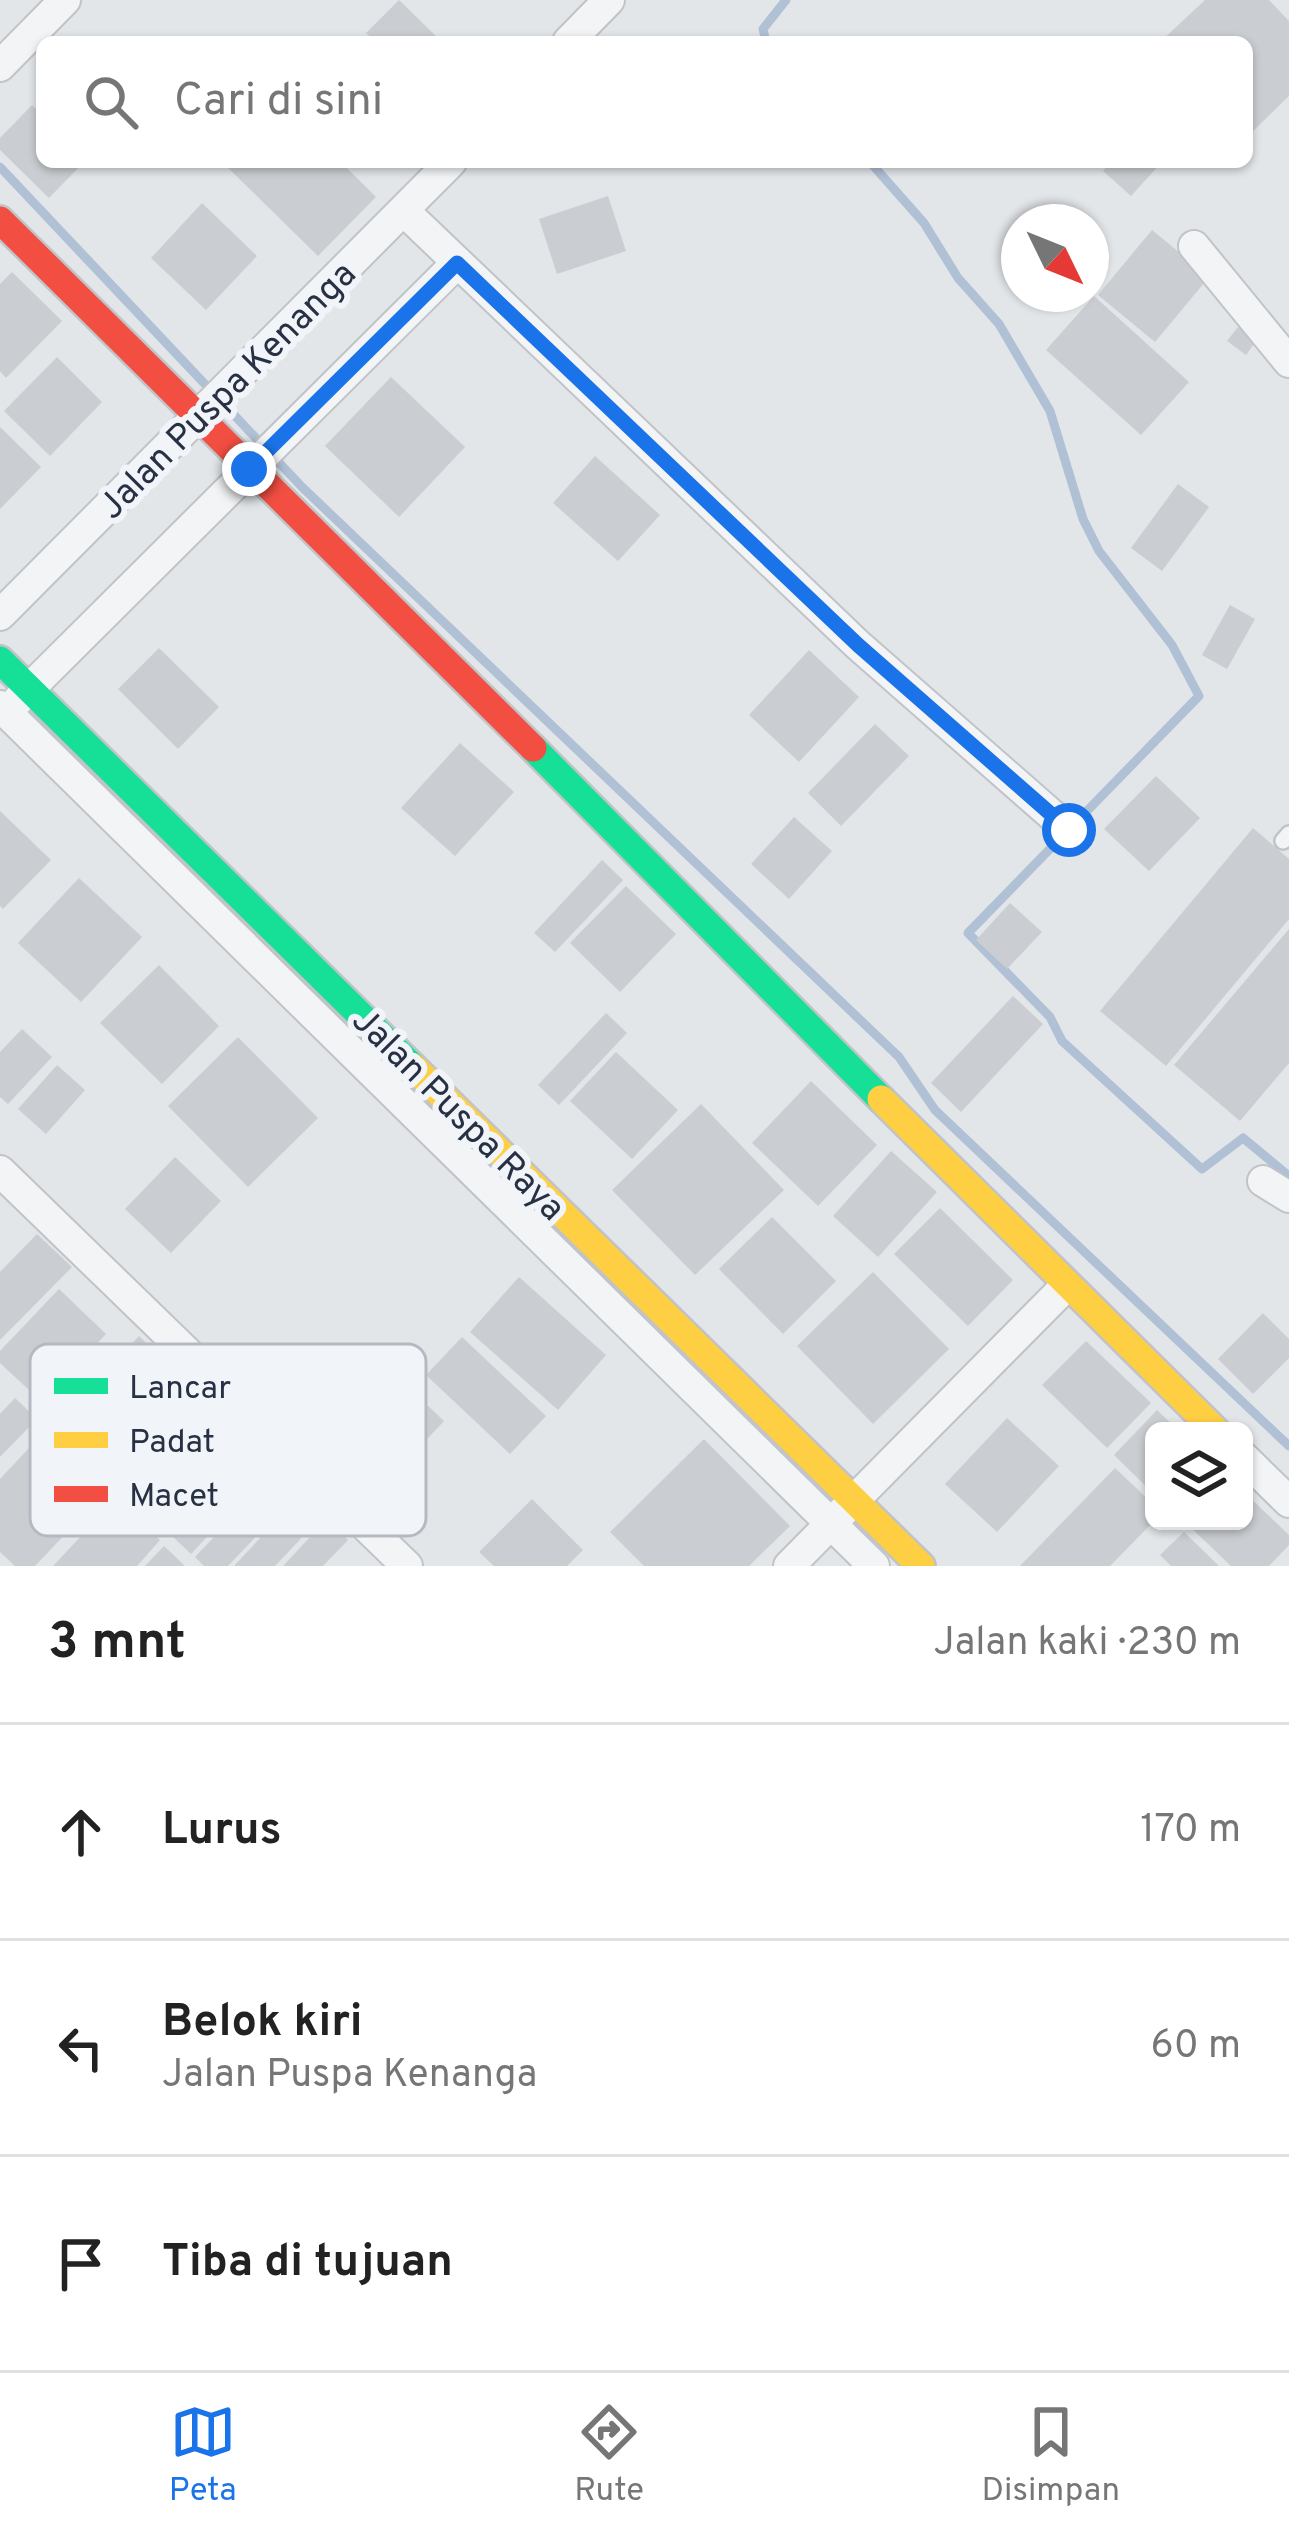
<!DOCTYPE html>
<html lang="id">
<head>
<meta charset="utf-8">
<style>
  :root { --surface:#fff; --page:#f6f6f6; --text:#222; --muted:#767676; --line:#e0e0e0; --accent:#1a73e8 }
  body { margin:0; font-family:Overpass,sans-serif; background:var(--page); color:var(--text) }
  .controls { position:absolute; right:36px; bottom:36px; display:grid; overflow:hidden; border-radius:18px; box-shadow:0 3px 9px #0004 }
  .controls button { width:108px; height:108px; display:grid; place-items:center; padding:0; border:0; border-bottom:3px solid var(--line); background:var(--surface); color:var(--text); font:60px sans-serif }
  .compass { position:absolute; left:1001px; top:204px; width:108px; height:108px; border-radius:50%; background:var(--surface); box-shadow:0 3px 9px #0004; rotate:133deg }
  .stop { position:absolute; width:36px; height:36px; margin:-27px; border:9px solid #1a73e8; border-radius:50%; background:#fff }
  .stop.end { background:#1a73e8; border-color:#fff; box-shadow:0 3px 12px #0008 }
  .list { margin:0; padding:0; list-style:none }
  h2 { display:flex; justify-content:space-between; align-items:center; height:156px; margin:0; padding:0 48px; font-size:51px }
  h2 small { font-size:39px; font-weight:400; color:var(--muted) }
  .list li { display:grid; grid-template-columns:78px 1fr auto; gap:36px; align-items:center; box-sizing:border-box; height:216px; padding:0 48px; border-top:3px solid var(--line) }
  .list b { display:block; font-size:45px; white-space:nowrap }
  .list p { margin:0; font-size:39px; white-space:nowrap; color:var(--muted) }
  .list em { font-size:39px; font-style:normal; color:var(--muted) }
  .icon { flex:none; width:66px; height:66px; fill:none; stroke:currentColor; stroke-width:2; stroke-linecap:round; stroke-linejoin:round }
  .map { position:relative; flex:none; width:1289px; height:1566px; overflow:hidden }
  .search { position:absolute; background:var(--surface); box-shadow:0 3px 9px #0004; left:36px; right:36px; top:36px; height:132px; display:flex; align-items:center; gap:30px; box-sizing:border-box; padding:0 42px; border-radius:18px; color:var(--muted); font-size:45px }
  .sheet { height:804px; background:var(--surface) }
  nav { display:flex; justify-content:space-around; align-items:center; box-sizing:border-box; height:168px; border-top:3px solid var(--line); background:var(--surface); font-size:33px; color:var(--muted) }
  nav a { display:grid; justify-items:center; gap:6px }
  nav .on { color:var(--accent) }
  .map>svg:first-child { display:block }
  .lines { fill:none; stroke-linecap:round; stroke-linejoin:round }
  .stream { stroke:#b0c0d5; stroke-width:9 }
  .building { fill:#cacdd1 }
  .lane-casing { stroke:#c0c3c7; stroke-width:20 }
  .street-casing { stroke:#c0c3c7; stroke-width:34 }
  .fast-casing { stroke:#c0c3c7; stroke-width:32 }
  .slow-casing { stroke:#c0c3c7; stroke-width:32 }
  .jam-casing { stroke:#c0c3c7; stroke-width:32 }
  .lane { stroke:#f3f4f6; stroke-width:15 }
  .street { stroke:#f3f4f6; stroke-width:30 }
  .fast { stroke:#16e098; stroke-width:27 }
  .slow { stroke:#ffcf43; stroke-width:27 }
  .jam { stroke:#f24e42; stroke-width:27 }
  .route { stroke:#1a73e8; stroke-width:15 }
  .labels { text-anchor:middle; stroke-width:12; stroke-linejoin:round; paint-order:stroke }
  .street-label { font-size:36px; fill:#283144; stroke:#f1f4f8 }
  .key { fill:#f1f4f8; stroke:#b5bac2; stroke-width:3 }
  .key-label { font-size:33px; fill:#283144 }
</style>
</head>
<body>
<div class="map">
<svg width="1289" height="1566" viewBox="0 0 1289 1566">
  <rect width="100%" height="100%" fill="#e3e6e9"/>
  <g class="lines">
    <g class="stream">
      <polyline points="766,42 763,29 786,0"/>
      <polyline points="870,162 924,223 958,278 999,324 1050,411 1083,519 1099,551 1172,645 1199,696 968,933 1050,1017 1062,1041 1202,1169 1243,1138 1289,1176"/>
      <polyline points="0,167 302,487 899,1057 935,1110 1289,1446"/>
    </g>
  </g>
  <g class="building">
    <polygon points="399,0 442,42 376,42 366,33"/>
    <polygon points="1205,0 1269,0 1289,21 1289,96 1247,137 1247,42 1160,42"/>
    <polygon points="32,105 42,115 42,162 84,162 49,198 0,150 0,138"/>
    <polygon points="222,162 341,162 376,197 318,256"/>
    <polygon points="1111,162 1158,162 1160,164 1131,196 1103,171"/>
    <polygon points="608,196 626,251 557,274 539,219"/>
    <polygon points="202,203 257,256 206,310 151,258"/>
    <polygon points="1152,230 1209,277 1155,342 1098,295"/>
    <polygon points="12,272 62,321 6,378 0,371 0,284"/>
    <polygon points="1094,296 1189,382 1141,435 1046,350"/>
    <polygon points="1238,327 1256,341 1246,355 1227,341"/>
    <polygon points="57,357 102,402 50,456 4,411"/>
    <polygon points="391,377 465,447 399,517 325,446"/>
    <polygon points="0,427 41,467 0,509"/>
    <polygon points="595,456 660,515 618,561 553,503"/>
    <polygon points="1178,484 1209,507 1162,571 1131,548"/>
    <polygon points="1230,605 1255,619 1227,669 1202,655"/>
    <polygon points="159,648 219,707 178,749 118,689"/>
    <polygon points="809,650 859,697 799,762 749,715"/>
    <polygon points="875,724 909,756 841,826 808,793"/>
    <polygon points="460,743 514,792 455,856 401,808"/>
    <polygon points="1156,776 1200,818 1149,871 1104,829"/>
    <polygon points="0,811 51,860 3,909 0,906"/>
    <polygon points="794,817 832,851 789,899 751,864"/>
    <polygon points="1253,828 1289,859 1289,919 1166,1066 1100,1011"/>
    <polygon points="602,860 623,880 555,952 534,933"/>
    <polygon points="79,878 142,937 81,1002 18,943"/>
    <polygon points="626,886 676,934 620,992 570,943"/>
    <polygon points="1010,903 1042,932 1007,969 976,940"/>
    <polygon points="1289,929 1289,1063 1240,1121 1174,1065"/>
    <polygon points="159,965 219,1026 162,1084 100,1023"/>
    <polygon points="1013,996 1043,1024 961,1112 931,1083"/>
    <polygon points="606,1013 627,1033 559,1105 538,1085"/>
    <polygon points="22,1029 52,1057 8,1104 0,1097 0,1052"/>
    <polygon points="238,1037 318,1118 248,1187 168,1106"/>
    <polygon points="616,1052 678,1110 632,1159 570,1101"/>
    <polygon points="57,1065 85,1090 46,1134 18,1109"/>
    <polygon points="811,1081 877,1145 818,1206 752,1143"/>
    <polygon points="701,1104 784,1190 695,1275 612,1190"/>
    <polygon points="891,1151 937,1192 878,1257 833,1216"/>
    <polygon points="175,1157 221,1201 171,1253 125,1209"/>
    <polygon points="940,1208 1013,1280 968,1326 894,1254"/>
    <polygon points="772,1217 836,1281 783,1334 719,1269"/>
    <polygon points="37,1234 72,1267 0,1340 0,1272"/>
    <polygon points="873,1272 949,1349 873,1424 797,1346"/>
    <polygon points="519,1277 606,1355 558,1410 470,1332"/>
    <polygon points="59,1289 106,1334 42,1402 0,1363 0,1351"/>
    <polygon points="1263,1313 1289,1339 1289,1358 1253,1394 1218,1359"/>
    <polygon points="139,1336 160,1356 76,1446 55,1425"/>
    <polygon points="462,1337 546,1416 510,1454 426,1375"/>
    <polygon points="1086,1341 1151,1403 1107,1448 1042,1385"/>
    <polygon points="377,1358 444,1421 399,1469 332,1406"/>
    <polygon points="15,1398 37,1419 0,1457 0,1414"/>
    <polygon points="1157,1410 1179,1431 1154,1431 1154,1494 1114,1455"/>
    <polygon points="1007,1418 1059,1466 997,1532 945,1484"/>
    <polygon points="47,1429 109,1488 35,1566 15,1566 0,1552 0,1479"/>
    <polygon points="704,1439 790,1526 749,1566 644,1566 610,1532"/>
    <polygon points="208,1440 255,1485 191,1554 144,1509"/>
    <polygon points="280,1468 301,1489 228,1566 204,1566 195,1557"/>
    <polygon points="1115,1468 1154,1505 1154,1521 1110,1566 1020,1566"/>
    <polygon points="1244,1492 1289,1535 1289,1545 1269,1566 1231,1566 1184,1521 1244,1521"/>
    <polygon points="302,1493 324,1514 275,1566 234,1566"/>
    <polygon points="116,1499 160,1540 137,1566 53,1566"/>
    <polygon points="532,1499 583,1550 567,1566 494,1566 479,1552"/>
    <polygon points="327,1519 348,1540 323,1566 283,1566"/>
    <polygon points="1184,1532 1219,1566 1171,1566 1160,1555"/>
    <polygon points="164,1546 185,1566 145,1566"/>
  </g>
  <g class="lines">
    <defs>
      <polyline id="lane" points="1283,841 1289,834"/>
      <g id="street">
        <polyline points="568,42 609,0"/>
        <polyline points="0,66 65,0"/>
        <polyline points="404,211 858,645 1069,830"/>
        <polyline points="1194,246 1289,362"/>
        <polyline points="0,615 451,162"/>
        <polyline points="18,700 457,263"/>
        <polyline points="0,706 874,1566"/>
        <polyline points="0,1171 407,1566"/>
        <polyline points="1263,1181 1289,1197"/>
        <polyline points="1244,1458 1289,1502"/>
        <polyline points="789,1566 1065,1287"/>
      </g>
      <g id="fast">
        <polyline points="0,660 413,1067"/>
        <polyline points="533,748 881,1099"/>
      </g>
      <g id="slow">
        <polyline points="413,1067 921,1566"/>
        <polyline points="881,1099 1216,1431"/>
      </g>
      <polyline id="jam" points="0,220 533,748"/>
    </defs>
    <use href="#lane" class="lane-casing"/>
    <use href="#street" class="street-casing"/>
    <use href="#fast" class="fast-casing"/>
    <use href="#slow" class="slow-casing"/>
    <use href="#jam" class="jam-casing"/>
    <use href="#lane" class="lane"/>
    <use href="#street" class="street"/>
    <use href="#fast" class="fast"/>
    <use href="#slow" class="slow"/>
    <use href="#jam" class="jam"/>
  </g>
  <g class="lines">
    <polyline class="route" points="249,469 457,263 858,645 1069,830"/>
  </g>
  <g class="labels">
    <g class="street-label">
      <text transform="translate(226 389) rotate(-45)" y="13">Jalan Puspa Kenanga</text>
      <text transform="translate(460 1113) rotate(45)" y="13">Jalan Puspa Raya</text>
    </g>
  </g>
  <rect x="30" y="1344" width="396" height="192" rx="18" class="key"/>
  <rect x="54" y="1378" width="54" height="16" fill="#16e098"/>
  <rect x="54" y="1432" width="54" height="16" fill="#ffcf43"/>
  <rect x="54" y="1486" width="54" height="16" fill="#f24e42"/>
  <g class="key-label">
    <text x="129" y="1398">Lancar</text>
    <text x="129" y="1452">Padat</text>
    <text x="129" y="1506">Macet</text>
  </g>
</svg>
<div class="controls">
<button><svg class="icon" aria-label="layers" viewBox="0 0 24 24"><path d="M12 4l9 5-9 5-9-5zM3 14l9 5 9-5"/></svg></button>
</div>
<svg class="compass" viewBox="-18 -18 36 36"><path d="M0-13l5 13h-10z" fill="#e53935"/><path d="M0 13l5-13h-10z" fill="#767676"/></svg>
<div class="stop" style="left:1069px;top:830px"></div>
<div class="stop end" style="left:249px;top:469px"></div>
<div class="search"><svg class="icon" aria-label="search" viewBox="0 0 24 24"><circle cx="10" cy="10" r="6"/><path d="M15 15l6 6"/></svg>Cari di sini</div>
</div>
<section class="sheet">
<h2>3 mnt<small>Jalan kaki · 230 m</small></h2>
<ul class="list">
<li><svg class="icon" aria-label="ahead" viewBox="0 0 24 24"><path d="M12 20V5M6 11l6-6 6 6"/></svg><div><b>Lurus</b></div><em>170 m</em></li>
<li><svg class="icon" aria-label="left" viewBox="0 0 24 24"><path d="M17 20v-9H6M10 6l-5 5 5 5"/></svg><div><b>Belok kiri</b><p>Jalan Puspa Kenanga</p></div><em>60 m</em></li>
<li><svg class="icon" aria-label="arrive" viewBox="0 0 24 24"><path d="M6 21V4h12l-3 4 3 4H6"/></svg><div><b>Tiba di tujuan</b></div></li>
</ul>
</section>
<nav>
<a class="on"><svg class="icon" aria-label="map" viewBox="0 0 24 24"><path d="M3 6l6-2 6 2 6-2v14l-6 2-6-2-6 2zM9 4v14M15 6v14"/></svg>Peta</a>
<a><svg class="icon" aria-label="directions" viewBox="0 0 24 24"><path d="M12 3l9 9-9 9-9-9zM9 14v-3h6M13 9l2 2-2 2"/></svg>Rute</a>
<a><svg class="icon" aria-label="saved" viewBox="0 0 24 24"><path d="M7 4h10v16l-5-4-5 4z"/></svg>Disimpan</a>
</nav>
</body>
</html>
